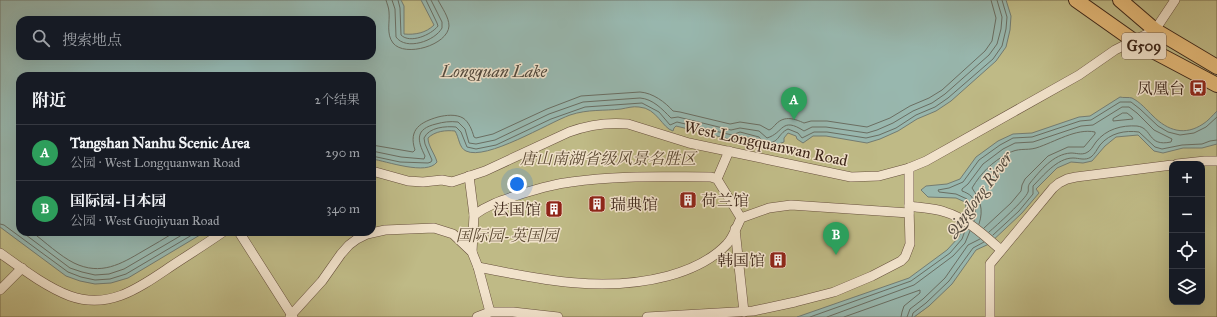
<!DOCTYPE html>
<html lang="zh">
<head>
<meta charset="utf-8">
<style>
  :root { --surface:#171b24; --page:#20242c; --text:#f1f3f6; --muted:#9ea1a6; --line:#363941; --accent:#c59692 }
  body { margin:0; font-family:"IM FELL Great Primer","Noto Serif SC",serif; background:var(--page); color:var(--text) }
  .controls { position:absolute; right:12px; bottom:12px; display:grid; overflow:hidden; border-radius:8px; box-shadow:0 4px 16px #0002 }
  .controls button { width:36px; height:36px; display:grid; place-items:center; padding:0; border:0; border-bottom:1px solid var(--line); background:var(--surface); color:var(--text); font:20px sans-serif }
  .you { position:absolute; left:517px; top:184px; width:14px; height:14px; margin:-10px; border:3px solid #fff; border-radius:50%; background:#1a73e8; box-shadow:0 0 0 6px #1a73e833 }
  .badge { display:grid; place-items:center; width:26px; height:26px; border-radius:50%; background:var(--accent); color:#fff; font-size:13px; font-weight:700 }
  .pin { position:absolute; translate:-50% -33px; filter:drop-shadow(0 1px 2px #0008) }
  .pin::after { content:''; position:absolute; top:21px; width:14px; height:12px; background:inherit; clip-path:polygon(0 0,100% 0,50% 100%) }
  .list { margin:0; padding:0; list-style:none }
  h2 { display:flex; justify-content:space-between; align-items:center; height:52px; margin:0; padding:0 16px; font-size:17px }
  h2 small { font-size:13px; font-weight:400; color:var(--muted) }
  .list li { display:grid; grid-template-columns:26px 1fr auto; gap:12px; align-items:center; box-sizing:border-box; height:56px; padding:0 16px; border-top:1px solid var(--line) }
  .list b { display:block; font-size:15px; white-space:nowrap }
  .list p { margin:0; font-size:13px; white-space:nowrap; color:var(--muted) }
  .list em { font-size:13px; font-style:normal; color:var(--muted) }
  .icon { flex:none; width:22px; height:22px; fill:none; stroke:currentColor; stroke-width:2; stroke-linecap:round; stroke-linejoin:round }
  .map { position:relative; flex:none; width:1217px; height:317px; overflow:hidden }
  .search { position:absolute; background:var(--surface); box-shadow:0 4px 16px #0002; left:16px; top:16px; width:360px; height:44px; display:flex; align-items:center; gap:10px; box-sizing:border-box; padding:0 14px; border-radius:12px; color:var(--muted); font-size:15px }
  .panel { position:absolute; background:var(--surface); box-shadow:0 4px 16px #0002; left:16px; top:72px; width:360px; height:164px; border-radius:12px }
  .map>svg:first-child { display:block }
  .green { fill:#bfba86; stroke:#7d6f4e; fill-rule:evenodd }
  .water { fill:#98b7ae; stroke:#737c72; fill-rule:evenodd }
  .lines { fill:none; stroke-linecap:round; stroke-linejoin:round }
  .shore { stroke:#6a6e62; stroke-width:1 }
  .minor-casing { stroke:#67503d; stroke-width:10 }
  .highway-casing { stroke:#3b2417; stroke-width:16 }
  .minor { stroke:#f1e2cb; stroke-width:9 }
  .highway { stroke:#e5ba78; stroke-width:14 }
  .labels { text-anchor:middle; stroke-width:3; stroke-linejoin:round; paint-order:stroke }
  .shield { fill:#f1e2cb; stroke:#725d4d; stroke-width:1 }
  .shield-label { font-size:15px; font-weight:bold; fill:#3b2417 }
  .poi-label { font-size:16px; fill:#3b2417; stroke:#f1e2cb; text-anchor:end }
  .street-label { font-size:16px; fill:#3b2417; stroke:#f1e2cb }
  .park-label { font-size:16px; font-style:italic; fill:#5c4a33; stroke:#f1e2cb }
  .water-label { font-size:17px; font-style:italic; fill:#52493d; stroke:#f1e2cb }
</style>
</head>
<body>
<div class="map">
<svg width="1217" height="317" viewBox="0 0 1217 317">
  <rect width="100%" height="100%" fill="#ead3af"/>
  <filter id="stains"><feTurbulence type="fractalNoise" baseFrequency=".005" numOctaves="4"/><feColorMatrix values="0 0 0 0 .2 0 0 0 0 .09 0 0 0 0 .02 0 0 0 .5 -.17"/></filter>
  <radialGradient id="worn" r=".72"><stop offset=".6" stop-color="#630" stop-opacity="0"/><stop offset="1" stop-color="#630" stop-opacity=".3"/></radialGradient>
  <path class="green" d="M0 0H1217V317H914L927 307 905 317H0ZM20 20H372V56H20ZM20 76H372V232H20ZM1172 164H1202V302H1172Z"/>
  <g class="water">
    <path d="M0 0H401L404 6V34C415 35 426 33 434 25L421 0H1006L1011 16 1010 30 1006 47 996 61 951 101 936 111 917 119 898 131 880 139 867 143 826 136H813L803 143 797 139 796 136 788 133 784 138V142L769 147 757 146 758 140 739 136 733 140 676 126 674 128 673 131C662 128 657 108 639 107 633 106 627 108 621 109 604 111 588 109 570 115 548 123 486 161 466 151 459 148 459 137 455 131 446 130 435 131 428 138 428 146 435 154 437 162 427 176 386 161 372 159V76H20V232H205L128 278 111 283 95 284 80 281 66 276 0 227ZM20 20H372V56H20Z"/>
    <path d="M1120 97C1123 98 1129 97 1132 98 1140 102 1147 110 1153 116 1168 131 1185 136 1203 124 1208 121 1213 115 1217 111V144L1202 148H1183L1163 153 1154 151 1138 135 1116 137 1105 146 1092 161 1083 163 1071 162 1057 168 1036 189 1039 193 1022 213 989 244 976 250 952 284 929 306 914 317H797L909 278 947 250 959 237 967 214 965 202 956 198 928 197 921 190 926 186 947 184 960 179 976 157 998 141 1013 134 1032 133 1079 117 1090 116Z"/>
  </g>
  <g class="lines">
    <g class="shore">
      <path d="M386 0C387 4 389 8 389 12 390 22 386 34 393 43 405 58 448 45 449 26 449 17 442 8 438 0"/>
      <path d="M392 0 395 9 396 37C406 51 435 41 442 28V22L431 0"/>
      <path d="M398 0 400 8 401 35C410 44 431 35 438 26L437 23 426 0"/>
      <polygon points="1123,113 1127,113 1132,117 1133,119 1113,121 1113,119"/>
      <path d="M372 145 413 152 415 150C408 129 421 122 438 117 446 115 456 114 463 118 469 122 472 130 474 137L476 138 493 134 547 109 581 96 640 92C653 93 665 102 673 111L680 112 730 124 740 122 760 125 769 130C772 129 774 126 776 124 785 115 795 119 804 123L811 121H827L867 127 890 118 910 106 929 98 942 90 985 51 992 41 996 18 991 0"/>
      <path d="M372 151 401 157 424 159 425 156C417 140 415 129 436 124 443 122 450 121 458 122L465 129 469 143 476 144 495 140 549 114 583 102 640 98C653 99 662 109 671 118L678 117 731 130 740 128 759 131 767 138C784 133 781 116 804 131L812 127H826L867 133 877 130 893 123 913 111 932 103 945 94 989 55 997 44 1001 29 1002 17 997 0"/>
      <path d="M372 156 400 162 428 163 431 162 432 160 425 144 424 138C429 127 446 126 456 127L461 132 467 147 476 149 496 145 551 119 585 107 642 103 659 112 670 125 677 122 732 135 740 132 759 137 764 143C780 144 777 134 788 129L798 133 802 138 814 132H827L866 138 879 135 896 128 916 115 935 107 948 98 993 59 1002 46 1006 29 1007 17 1002 0"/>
      <polyline points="970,218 971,214 967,199 956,194 939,192 938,190 949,188 963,182 979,160 1000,145 1013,138 1032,137 1080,121 1091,120 1120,102 1131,102 1140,109 1158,126 1168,132 1180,135 1194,133 1206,127 1217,117"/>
      <path d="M974 221C976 214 976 202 971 196 969 194 965 192 962 191V189L968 184 983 164 1003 149 1015 143 1033 142 1081 126 1093 125 1122 107H1129L1137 113 1154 130 1172 139 1171 142C1147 147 1153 128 1137 126 1122 125 1106 129 1096 142 1093 146 1091 151 1086 153 1081 155 1076 153 1071 153 1053 154 1040 171 1030 183 1027 187 1029 189 1028 192 1026 199 996 226 989 232"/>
      <polyline points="0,224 4,225 68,272 81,277 95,280 110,279 126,274 197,232"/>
      <path d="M979 224C984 209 980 200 972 188 981 173 992 162 1007 154 1019 147 1025 151 1036 148 1055 142 1076 128 1095 132V134L1084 147H1068L1048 156 1025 179 1022 185 1021 191 1011 203 984 228"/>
      <polyline points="22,232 70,268 82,272 95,275 109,274 124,269 187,232"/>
      <path d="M32 232C45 242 60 256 74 263 101 276 121 264 143 251 154 245 165 238 175 232"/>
      <path d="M993 235 1019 211 1033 194V186C1043 176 1057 158 1073 158 1079 158 1085 161 1091 157 1095 154 1097 149 1100 145 1110 133 1125 130 1139 132L1155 147 1162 149 1182 145 1202 144 1210 141 1217 140"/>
      <polyline points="810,317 911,281 950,253 962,239 966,228"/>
      <polyline points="827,317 914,285 953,256 965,243 970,231"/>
      <polyline points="844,317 920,290 920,293 904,306 902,312 901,317"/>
      <polyline points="907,317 910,309 923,299 945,278 968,245 980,239"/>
      <polyline points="912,317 913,313 926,303 949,281 973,248 984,242"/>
    </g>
    <defs>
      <g id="minor">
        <polyline points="1177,164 1205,161 1217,161"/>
        <path d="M372 171 408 181 423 182 442 180 452 182 485 171 569 132C588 125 607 122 628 124L689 143 851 177 879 176 909 168 926 161 1079 75 1115 50 1155 30 1175 0"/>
        <polyline points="469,176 474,215 472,252"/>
        <polyline points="717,179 729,151"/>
        <path d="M909 206C921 208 934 208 945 212 966 218 985 236 1001 250"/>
        <path d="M474 215C489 204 503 200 521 194 537 189 554 184 571 182 617 175 665 177 711 177L717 179 741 218"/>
        <polyline points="735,229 744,312"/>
        <polyline points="239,232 293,317"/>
        <path d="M0 253C21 268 46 287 70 296 109 310 139 288 170 267 188 255 206 244 223 232"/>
        <path d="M478 267C542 280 604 293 668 276 690 270 711 261 727 244 733 238 737 226 741 218L769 208 791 205 909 213"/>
        <polyline points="0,290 22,268"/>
        <polyline points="290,317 292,314 322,281 341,254 349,245 357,239 367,234 385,230 434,228 453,234 472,252 478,267 490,312"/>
        <polyline points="477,317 490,312 513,312 558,317"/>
        <polyline points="647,317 753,311 795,302 834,292 872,276 901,261 905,257 910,244 909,206 909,168"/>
        <polyline points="990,317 990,264 1053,188 1059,183 1067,179 1076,177 1172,165"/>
      </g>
      <g id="highway">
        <polyline points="1076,0 1134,41 1217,85"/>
        <polyline points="1120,0 1155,30 1217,67"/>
      </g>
    </defs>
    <use href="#minor" class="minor-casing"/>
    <use href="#highway" class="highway-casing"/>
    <use href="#minor" class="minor"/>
    <use href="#highway" class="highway"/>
  </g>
  <defs>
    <symbol id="bus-square" viewBox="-11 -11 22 22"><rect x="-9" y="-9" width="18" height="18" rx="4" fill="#8f2418" stroke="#f1e2cb"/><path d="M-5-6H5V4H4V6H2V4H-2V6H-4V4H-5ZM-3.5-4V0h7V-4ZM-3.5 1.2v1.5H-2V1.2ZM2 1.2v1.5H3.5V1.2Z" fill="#fff"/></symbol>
    <symbol id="building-square" viewBox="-11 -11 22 22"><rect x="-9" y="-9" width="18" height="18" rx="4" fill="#8f2418" stroke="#f1e2cb"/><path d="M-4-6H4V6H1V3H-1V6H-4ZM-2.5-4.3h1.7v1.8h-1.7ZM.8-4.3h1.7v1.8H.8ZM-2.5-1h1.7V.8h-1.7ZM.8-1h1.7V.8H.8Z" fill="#fff"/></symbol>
  </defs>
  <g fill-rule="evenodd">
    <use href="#bus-square" x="1188" y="78" width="20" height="20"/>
    <use href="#building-square" x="678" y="190" width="20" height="20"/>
    <use href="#building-square" x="587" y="194" width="20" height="20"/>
    <use href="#building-square" x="544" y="199" width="20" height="20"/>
    <use href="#building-square" x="768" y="250" width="20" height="20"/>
  </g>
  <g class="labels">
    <rect class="shield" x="1122" y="33" width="44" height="26" rx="3"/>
    <g class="shield-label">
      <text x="1144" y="51">G509</text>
    </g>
    <g class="poi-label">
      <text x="1185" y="94">凤凰台</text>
      <text x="701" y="206" text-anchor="start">荷兰馆</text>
      <text x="610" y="210" text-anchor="start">瑞典馆</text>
      <text x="541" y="215">法国馆</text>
      <text x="765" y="266">韩国馆</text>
    </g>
    <g class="street-label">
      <text transform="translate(766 143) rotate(12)" y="6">West Longquanwan Road</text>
    </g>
    <g class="park-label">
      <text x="608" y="164">唐山南湖省级风景名胜区</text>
      <text x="507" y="241">国际园-英国园</text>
    </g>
    <g class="water-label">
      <text x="494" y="77">Longquan Lake</text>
      <text transform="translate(979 194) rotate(-54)" y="6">Qinglong River</text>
    </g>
  </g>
  <rect width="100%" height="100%" filter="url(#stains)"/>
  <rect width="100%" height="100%" fill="url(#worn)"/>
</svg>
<div class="controls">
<button>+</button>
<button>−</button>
<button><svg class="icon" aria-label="locate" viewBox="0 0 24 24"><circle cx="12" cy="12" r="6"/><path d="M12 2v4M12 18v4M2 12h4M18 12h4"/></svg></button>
<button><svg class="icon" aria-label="layers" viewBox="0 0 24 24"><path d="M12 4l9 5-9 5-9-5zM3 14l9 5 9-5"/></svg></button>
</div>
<div class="you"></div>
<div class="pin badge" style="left:794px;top:120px;background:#2e9e5b">A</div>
<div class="pin badge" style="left:836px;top:255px;background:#2e9e5b">B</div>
<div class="search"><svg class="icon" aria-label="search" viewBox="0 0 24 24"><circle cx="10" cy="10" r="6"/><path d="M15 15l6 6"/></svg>搜索地点</div>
<section class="panel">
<h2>附近<small>2个结果</small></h2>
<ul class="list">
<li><span class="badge" style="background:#2e9e5b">A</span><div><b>Tangshan Nanhu Scenic Area</b><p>公园 · West Longquanwan Road</p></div><em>290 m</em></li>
<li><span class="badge" style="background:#2e9e5b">B</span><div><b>国际园-日本园</b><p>公园 · West Guojiyuan Road</p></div><em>340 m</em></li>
</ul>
</section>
</div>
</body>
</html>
